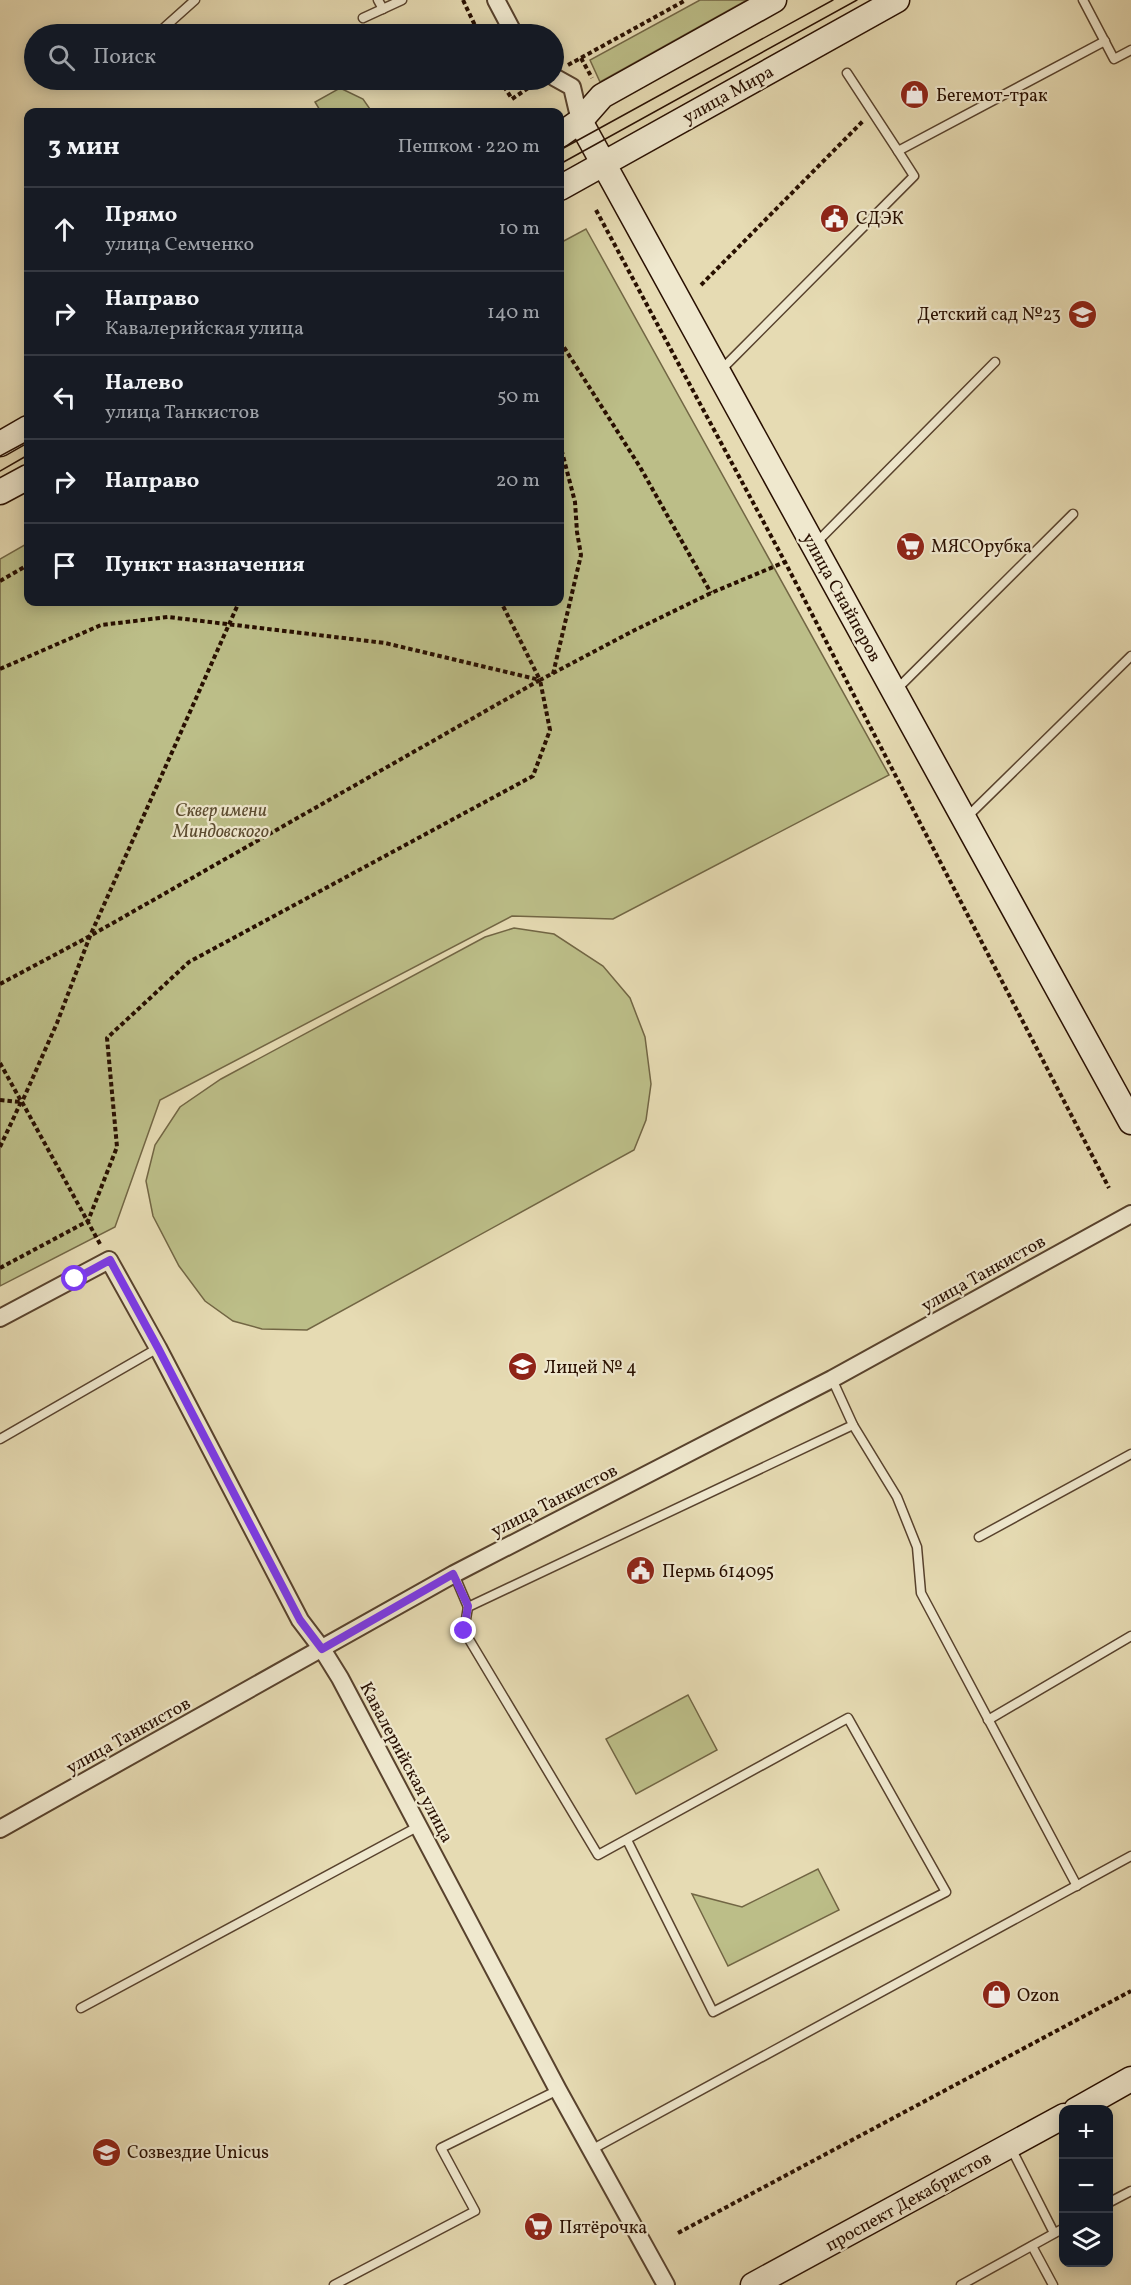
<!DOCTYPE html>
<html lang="ru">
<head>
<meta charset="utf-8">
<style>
  :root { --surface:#171b24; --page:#20242c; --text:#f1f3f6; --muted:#9ea1a6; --line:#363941 }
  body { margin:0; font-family:Vollkorn,serif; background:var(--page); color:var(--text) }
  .controls { position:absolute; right:18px; bottom:18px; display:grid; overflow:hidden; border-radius:12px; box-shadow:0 3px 15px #0003 }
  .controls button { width:54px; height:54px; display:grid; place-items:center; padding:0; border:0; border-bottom:2px solid var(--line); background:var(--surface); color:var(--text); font:30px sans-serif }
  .stop { position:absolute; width:18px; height:18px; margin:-14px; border:4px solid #7c3aed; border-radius:50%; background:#fff }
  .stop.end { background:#7c3aed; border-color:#fff; box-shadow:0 2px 6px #0008 }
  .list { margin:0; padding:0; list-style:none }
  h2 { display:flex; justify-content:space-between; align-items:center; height:78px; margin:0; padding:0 24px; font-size:26px }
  h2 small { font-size:20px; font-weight:400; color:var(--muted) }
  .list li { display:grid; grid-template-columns:39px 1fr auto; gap:18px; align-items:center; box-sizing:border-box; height:84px; padding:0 24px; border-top:2px solid var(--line) }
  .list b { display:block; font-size:22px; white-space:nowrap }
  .list p { margin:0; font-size:20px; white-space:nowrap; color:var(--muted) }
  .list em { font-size:20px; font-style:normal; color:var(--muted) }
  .icon { flex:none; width:33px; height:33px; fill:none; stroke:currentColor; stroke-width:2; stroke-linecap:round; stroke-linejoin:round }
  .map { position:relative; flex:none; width:1131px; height:2285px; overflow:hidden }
  .search { position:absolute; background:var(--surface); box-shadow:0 3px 15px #0003; left:24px; top:24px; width:540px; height:66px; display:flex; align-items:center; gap:15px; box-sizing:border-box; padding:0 21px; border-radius:33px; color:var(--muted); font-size:22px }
  .panel { position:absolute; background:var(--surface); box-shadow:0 3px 15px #0003; left:24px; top:108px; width:540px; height:498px; border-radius:12px }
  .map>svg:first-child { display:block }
  .green { fill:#bcbe88; stroke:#726644; stroke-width:1.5 }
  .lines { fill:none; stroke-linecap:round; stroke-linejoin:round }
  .lane-casing { stroke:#58422d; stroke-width:11 }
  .street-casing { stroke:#58422d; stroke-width:20 }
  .secondary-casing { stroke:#280f00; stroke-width:27 }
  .path { stroke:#280f00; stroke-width:4; stroke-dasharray:4.5 3; stroke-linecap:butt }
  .lane { stroke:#efe8ce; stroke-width:8 }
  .street { stroke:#efe8ce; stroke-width:16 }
  .secondary { stroke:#efe8ce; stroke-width:24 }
  .tram { stroke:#280f00; stroke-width:1.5 }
  .route { stroke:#7c3aed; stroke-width:8 }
  .labels { text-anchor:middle; stroke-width:4.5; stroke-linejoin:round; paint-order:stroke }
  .street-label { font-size:18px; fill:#280f00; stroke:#efe8ce }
  .poi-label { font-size:18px; fill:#280f00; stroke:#efe8ce; text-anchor:start }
  .park-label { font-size:18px; font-style:italic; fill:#5c4c30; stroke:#efe8ce }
</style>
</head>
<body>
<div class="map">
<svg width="1131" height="2285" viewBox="0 0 1131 2285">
  <rect width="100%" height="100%" fill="#e6dbb3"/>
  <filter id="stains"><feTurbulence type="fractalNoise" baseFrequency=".00333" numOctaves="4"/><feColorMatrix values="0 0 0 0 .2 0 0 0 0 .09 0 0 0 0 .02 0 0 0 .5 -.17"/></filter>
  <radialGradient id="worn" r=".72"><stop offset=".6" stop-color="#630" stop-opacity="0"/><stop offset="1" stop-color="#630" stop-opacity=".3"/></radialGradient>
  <g class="green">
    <polygon points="700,0 747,0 600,82 590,60"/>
    <polygon points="340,88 363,99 372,112 321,112 315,102"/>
    <polygon points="586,229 889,775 613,919 512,916 160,1100 115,1227 0,1286 0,559 28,543 28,602 560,602 560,243"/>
    <polygon points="514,928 554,934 603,966 630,998 645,1037 651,1084 646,1120 634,1150 307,1330 262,1329 233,1321 205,1301 179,1266 153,1216 146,1181 155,1145 180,1107 221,1079 485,937"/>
    <polygon points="688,1695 717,1750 636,1794 606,1739"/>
    <polygon points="818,1869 839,1910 728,1966 692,1894 742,1907"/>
  </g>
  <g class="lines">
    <defs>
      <g id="lane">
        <polyline points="378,0 383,9"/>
        <polyline points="1083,0 1114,59 1131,50"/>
        <polyline points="363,18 402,0"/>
        <polyline points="157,34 195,0"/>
        <polyline points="847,73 898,151 1105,41"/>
        <polyline points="721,370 914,176 898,151"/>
        <polyline points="816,543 995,362"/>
        <polyline points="897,689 1073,514"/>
        <polyline points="967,817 1131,656"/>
        <polyline points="853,1425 897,1497 917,1547 921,1593 1077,1886"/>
        <polyline points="0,1439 158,1348"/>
        <polyline points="979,1537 1131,1454"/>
        <polyline points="454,1574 468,1607 853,1425 832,1379"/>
        <polyline points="468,1607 464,1631 598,1855 848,1718 946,1892 713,2012 627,1840"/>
        <polyline points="988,1720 1131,1636"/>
        <polyline points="81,2008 419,1826"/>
        <polyline points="1011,2148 1054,2233"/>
        <polyline points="591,2150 1131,1856"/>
        <polyline points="1108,2203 1131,2191"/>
        <polyline points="1032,2246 1053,2285"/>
        <polyline points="334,2285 475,2211 441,2148 558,2090"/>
        <polyline points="961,2285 1064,2228"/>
      </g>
      <g id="street">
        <polyline points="496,0 514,34"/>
        <polyline points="554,77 572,87 580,121"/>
        <polyline points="0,1318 109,1260 158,1348 300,1620 322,1649 340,1678 558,2090 666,2285"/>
        <polyline points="0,1829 454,1574 832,1379 1131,1214"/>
      </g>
      <g id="secondary">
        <polyline points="580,121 1131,1122"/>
        <polyline points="560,135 580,121 602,96 774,0"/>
        <polyline points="560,188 897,0"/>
        <polyline points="0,444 28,428"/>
        <polyline points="0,492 28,477"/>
        <polyline points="1076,2110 1131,2079"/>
        <polyline points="753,2285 1064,2116"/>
      </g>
    </defs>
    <use href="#lane" class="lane-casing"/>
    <use href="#street" class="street-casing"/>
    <use href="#secondary" class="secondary-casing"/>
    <g class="path">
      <polyline points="463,0 479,34"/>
      <polyline points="581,58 592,78"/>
      <polyline points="568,65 686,0"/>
      <polyline points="500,80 512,99 537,82"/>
      <polyline points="596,210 785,562 1109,1188"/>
      <polyline points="701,285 863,121"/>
      <polyline points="560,341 640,467 711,593"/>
      <polyline points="0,581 28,565"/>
      <polyline points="0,669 101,625 168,617 385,643 540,680 633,631 711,593 785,562"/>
      <polyline points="553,674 581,555 577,532 575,502 560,444"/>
      <polyline points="0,984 90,936 540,680 501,602"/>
      <polyline points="0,1063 21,1101"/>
      <polyline points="0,1100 21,1102"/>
      <polyline points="0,1147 21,1102"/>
      <polyline points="100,1244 22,1102 57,1023 90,936 239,602"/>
      <polyline points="0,1268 88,1221 117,1147 107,1038 189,962 533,776 550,730 540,680"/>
      <polyline points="678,2233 1131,1991"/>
    </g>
    <use href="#lane" class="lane"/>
    <use href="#street" class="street"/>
    <use href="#secondary" class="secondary"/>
    <g class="tram">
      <polyline points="560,150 833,0"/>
      <polyline points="560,164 857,0"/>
      <polyline points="0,456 28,441"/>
      <polyline points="0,471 28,455"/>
    </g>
  </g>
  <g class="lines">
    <polyline class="route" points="75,1279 110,1260 158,1348 300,1620 322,1649 453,1574 468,1606 464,1631"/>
  </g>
  <defs>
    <symbol id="shop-disc" viewBox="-11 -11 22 22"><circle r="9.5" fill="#8f2418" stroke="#efe8ce"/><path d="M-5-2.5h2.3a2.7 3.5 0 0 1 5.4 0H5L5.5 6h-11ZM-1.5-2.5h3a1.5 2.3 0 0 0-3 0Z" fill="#fff"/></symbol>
    <symbol id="civic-disc" viewBox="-11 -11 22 22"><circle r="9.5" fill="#8f2418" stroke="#efe8ce"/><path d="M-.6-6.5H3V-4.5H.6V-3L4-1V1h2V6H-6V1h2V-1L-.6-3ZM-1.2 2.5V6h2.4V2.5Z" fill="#fff"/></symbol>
    <symbol id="school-disc" viewBox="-11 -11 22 22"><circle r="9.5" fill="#8f2418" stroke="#efe8ce"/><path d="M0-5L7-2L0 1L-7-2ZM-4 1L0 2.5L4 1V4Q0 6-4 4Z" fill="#fff"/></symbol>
    <symbol id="supermarket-disc" viewBox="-11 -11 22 22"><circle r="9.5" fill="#8f2418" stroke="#efe8ce"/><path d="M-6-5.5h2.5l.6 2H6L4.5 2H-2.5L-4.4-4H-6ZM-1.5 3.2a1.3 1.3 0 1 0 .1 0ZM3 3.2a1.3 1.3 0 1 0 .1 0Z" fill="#fff"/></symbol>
  </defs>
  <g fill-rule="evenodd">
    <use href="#shop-disc" x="898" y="78" width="33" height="33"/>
    <use href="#civic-disc" x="818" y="202" width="33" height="33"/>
    <use href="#school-disc" x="1066" y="298" width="33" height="33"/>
    <use href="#supermarket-disc" x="894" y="530" width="33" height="33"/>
    <use href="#school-disc" x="506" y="1350" width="33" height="33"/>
    <use href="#civic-disc" x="624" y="1554" width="33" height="33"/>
    <use href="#shop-disc" x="980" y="1978" width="33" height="33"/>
    <use href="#school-disc" x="90" y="2136" width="33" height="33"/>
    <use href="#supermarket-disc" x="522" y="2210" width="33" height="33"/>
  </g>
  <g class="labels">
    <g class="street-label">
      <text transform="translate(728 94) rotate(-29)" y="6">улица Мира</text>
      <text transform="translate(842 597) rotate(61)" y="6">улица Снайперов</text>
      <text transform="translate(983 1273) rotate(-29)" y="6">улица Танкистов</text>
      <text transform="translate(554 1500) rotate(-27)" y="6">улица Танкистов</text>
      <text transform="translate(128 1735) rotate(-29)" y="6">улица Танкистов</text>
      <text transform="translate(407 1762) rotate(62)" y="6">Кавалерийская улица</text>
      <text transform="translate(908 2201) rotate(-29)" y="6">проспект Декабристов</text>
    </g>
    <g class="poi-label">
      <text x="936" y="101">Бегемот-трак</text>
      <text x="856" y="224">СДЭК</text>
      <text x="1061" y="320" text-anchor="end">Детский сад №23</text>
      <text x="931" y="552">МЯСОрубка</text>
      <text x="544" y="1373">Лицей № 4</text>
      <text x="662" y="1577">Пермь 614095</text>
      <text x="1017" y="2001">Ozon</text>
      <text x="127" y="2158">Созвездие Unicus</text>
      <text x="559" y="2233">Пятёрочка</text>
    </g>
    <g class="park-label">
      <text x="221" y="816">Сквер имени<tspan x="221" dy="21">Миндовского</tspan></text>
    </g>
  </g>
  <rect width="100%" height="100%" filter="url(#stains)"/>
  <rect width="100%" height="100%" fill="url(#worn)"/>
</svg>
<div class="controls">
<button>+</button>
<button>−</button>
<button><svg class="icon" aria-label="layers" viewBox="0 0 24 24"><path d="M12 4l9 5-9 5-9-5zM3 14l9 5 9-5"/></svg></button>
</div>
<div class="stop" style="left:75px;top:1279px"></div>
<div class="stop end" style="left:464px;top:1631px"></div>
<div class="search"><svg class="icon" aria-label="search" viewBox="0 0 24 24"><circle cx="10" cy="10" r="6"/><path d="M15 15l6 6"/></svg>Поиск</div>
<section class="panel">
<h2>3 мин<small>Пешком · 220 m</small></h2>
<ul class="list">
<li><svg class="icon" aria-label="ahead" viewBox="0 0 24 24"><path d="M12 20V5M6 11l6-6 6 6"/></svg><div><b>Прямо</b><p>улица Семченко</p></div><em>10 m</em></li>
<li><svg class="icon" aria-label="right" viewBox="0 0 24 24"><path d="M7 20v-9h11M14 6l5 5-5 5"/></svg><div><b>Направо</b><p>Кавалерийская улица</p></div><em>140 m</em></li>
<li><svg class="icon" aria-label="left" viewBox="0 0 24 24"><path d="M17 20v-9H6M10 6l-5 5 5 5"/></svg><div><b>Налево</b><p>улица Танкистов</p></div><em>50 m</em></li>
<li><svg class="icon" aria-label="right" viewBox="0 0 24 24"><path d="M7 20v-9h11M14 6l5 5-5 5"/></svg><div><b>Направо</b></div><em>20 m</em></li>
<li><svg class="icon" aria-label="arrive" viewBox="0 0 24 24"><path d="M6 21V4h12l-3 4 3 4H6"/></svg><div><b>Пункт назначения</b></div></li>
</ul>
</section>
</div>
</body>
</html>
